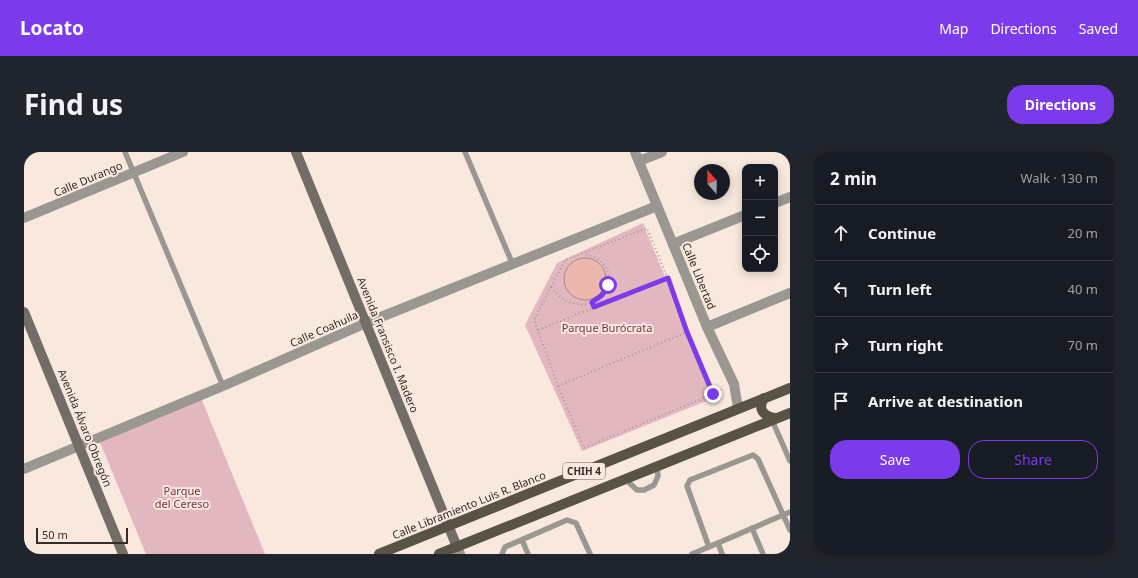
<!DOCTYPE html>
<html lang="en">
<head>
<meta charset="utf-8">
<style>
  :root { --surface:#171b24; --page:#20242c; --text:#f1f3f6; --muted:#9ea1a6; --line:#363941; --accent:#7c3aed }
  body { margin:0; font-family:"Noto Sans",sans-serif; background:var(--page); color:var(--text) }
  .controls { position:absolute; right:12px; top:12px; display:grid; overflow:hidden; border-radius:8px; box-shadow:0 2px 10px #0003 }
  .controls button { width:36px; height:36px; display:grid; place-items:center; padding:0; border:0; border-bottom:1px solid var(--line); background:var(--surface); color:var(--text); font:20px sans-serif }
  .compass { position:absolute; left:670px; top:12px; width:36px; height:36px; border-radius:50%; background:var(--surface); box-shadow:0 2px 10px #0003; rotate:339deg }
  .scale { position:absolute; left:12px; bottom:10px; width:92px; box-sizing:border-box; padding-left:4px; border:2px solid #332d29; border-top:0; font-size:11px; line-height:14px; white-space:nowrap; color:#332d29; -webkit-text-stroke:3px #f8e8de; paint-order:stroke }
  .stop { position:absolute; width:12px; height:12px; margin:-9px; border:3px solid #7c3aed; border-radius:50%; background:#fff }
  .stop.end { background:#7c3aed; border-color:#fff; box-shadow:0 1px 4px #0008 }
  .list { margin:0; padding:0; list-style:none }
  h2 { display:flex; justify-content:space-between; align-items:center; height:52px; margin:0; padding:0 16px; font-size:17px }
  h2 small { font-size:13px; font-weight:400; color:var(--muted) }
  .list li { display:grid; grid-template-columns:26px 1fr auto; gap:12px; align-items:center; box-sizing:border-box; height:56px; padding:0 16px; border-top:1px solid var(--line) }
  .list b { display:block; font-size:15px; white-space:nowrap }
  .list em { font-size:13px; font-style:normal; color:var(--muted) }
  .actions { display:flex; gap:8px; padding:12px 16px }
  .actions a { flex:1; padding:9px 0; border:1px solid var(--accent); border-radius:16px; text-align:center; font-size:14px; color:var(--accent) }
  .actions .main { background:var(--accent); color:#fff }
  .icon { flex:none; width:22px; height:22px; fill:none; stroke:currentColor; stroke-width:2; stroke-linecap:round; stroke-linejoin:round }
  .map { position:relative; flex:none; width:766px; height:402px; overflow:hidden; border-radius:16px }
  header { display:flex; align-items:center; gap:24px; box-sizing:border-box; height:56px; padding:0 20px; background:var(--accent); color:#fff }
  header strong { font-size:19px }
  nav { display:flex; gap:22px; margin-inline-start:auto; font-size:14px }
  .intro { display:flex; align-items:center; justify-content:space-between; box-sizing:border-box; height:96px; padding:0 24px }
  h1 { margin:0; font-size:28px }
  .button { padding:10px 18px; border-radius:16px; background:var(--accent); color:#fff; font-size:14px; font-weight:700 }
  main { display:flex; gap:24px; padding:0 24px }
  aside { flex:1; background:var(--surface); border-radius:16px; box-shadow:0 2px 10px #0003 }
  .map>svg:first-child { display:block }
  .green { fill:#e3b7c0 }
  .building { fill:#ecb7ad; stroke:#9e8d89 }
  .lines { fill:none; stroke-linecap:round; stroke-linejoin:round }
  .path { stroke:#a69a93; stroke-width:2; stroke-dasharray:1 3; stroke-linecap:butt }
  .lane { stroke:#9a9790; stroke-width:5.5 }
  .street { stroke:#9a9790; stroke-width:10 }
  .secondary { stroke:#736e65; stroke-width:10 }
  .primary { stroke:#585247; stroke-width:10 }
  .route { stroke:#7c3aed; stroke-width:5 }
  .labels { text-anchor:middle; stroke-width:4; stroke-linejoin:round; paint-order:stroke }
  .shield { fill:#f8e8de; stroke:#6e655f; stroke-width:1 }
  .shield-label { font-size:10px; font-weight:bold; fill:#332d29 }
  .street-label { font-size:11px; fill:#332d29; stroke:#f8e8de }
  .park-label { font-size:11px; fill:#753446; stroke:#f8e8de }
</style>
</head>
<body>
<header>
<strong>Locato</strong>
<nav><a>Map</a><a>Directions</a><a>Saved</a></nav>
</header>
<div class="intro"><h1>Find us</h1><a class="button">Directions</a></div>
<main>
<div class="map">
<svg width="766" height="402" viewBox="0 0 766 402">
  <rect width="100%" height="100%" fill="#f8e8de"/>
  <g class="green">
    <polygon points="619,71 690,246 558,299 501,173 533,111"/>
    <polygon points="177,246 241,402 122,402 75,288"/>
  </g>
  <circle class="building" cx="561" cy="127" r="21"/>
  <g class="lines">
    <g class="path">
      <path d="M527 135C566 185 615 113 560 102"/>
      <polyline points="514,178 644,126"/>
      <polyline points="534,234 663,180"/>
      <path d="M689 242C666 187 646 131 623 76L541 108 510 168 534 234 560 296 689 242 699 237"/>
    </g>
    <g class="lane">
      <polyline points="101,0 199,234"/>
      <polyline points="441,0 489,113"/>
      <polyline points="748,268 766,309"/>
      <polyline points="601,327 613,338 620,338 630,333 634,324 633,314"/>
      <polyline points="728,376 739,402"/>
      <polyline points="498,388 504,402"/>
      <polyline points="694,391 766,360"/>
      <polyline points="685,395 663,334 666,328 729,303 734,307 766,378"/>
      <polyline points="478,402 481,395 543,368 552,371 566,402"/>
      <polyline points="668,402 694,391 698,402"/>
    </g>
    <g class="street">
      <polyline points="611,0 683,175 710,232 714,256"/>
      <polyline points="615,9 638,0"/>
      <polyline points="751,51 766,45"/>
      <polyline points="0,66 159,0"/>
      <polyline points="649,92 721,63"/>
      <polyline points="683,175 766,141"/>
      <polyline points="0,317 199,234 342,171 633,54"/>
      <polyline points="433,395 436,402"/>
    </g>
    <g class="secondary">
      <polyline points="272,0 433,395"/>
      <polyline points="0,160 99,402"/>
    </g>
    <g class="primary">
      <path d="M740 246C733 258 740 264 751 266"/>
      <polyline points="355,402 766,236"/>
      <polyline points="415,402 766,261"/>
    </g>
  </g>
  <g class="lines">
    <path class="route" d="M584 133C581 142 576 145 568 150L570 155 644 126 663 180 689 242"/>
  </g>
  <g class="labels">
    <rect class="shield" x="539" y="311" width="42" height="16" rx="3"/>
    <g class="shield-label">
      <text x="560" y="323">CHIH 4</text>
    </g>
    <g class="street-label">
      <text transform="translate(64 27) rotate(-23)" y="4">Calle Durango</text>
      <text transform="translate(675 124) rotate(68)" y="4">Calle Libertad</text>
      <text transform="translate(300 177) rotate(-24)" y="4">Calle Coahuila</text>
      <text transform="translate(364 193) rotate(68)" y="4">Avenida Fransisco I. Madero</text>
      <text transform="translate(61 276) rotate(68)" y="4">Avenida Álvaro Obregón</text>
      <text transform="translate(445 353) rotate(-22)" y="4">Calle Libramiento Luis R. Blanco</text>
    </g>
    <g class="park-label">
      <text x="583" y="180">Parque Burócrata</text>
      <text x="158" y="343">Parque<tspan x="158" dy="13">del Cereso</tspan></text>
    </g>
  </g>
</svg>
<div class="controls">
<button>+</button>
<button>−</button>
<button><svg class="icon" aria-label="locate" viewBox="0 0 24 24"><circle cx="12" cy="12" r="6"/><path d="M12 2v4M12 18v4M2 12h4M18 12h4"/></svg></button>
</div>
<svg class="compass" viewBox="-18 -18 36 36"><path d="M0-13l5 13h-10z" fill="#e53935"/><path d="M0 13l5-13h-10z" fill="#9ea1a6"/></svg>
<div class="scale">50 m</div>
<div class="stop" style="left:584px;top:133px"></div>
<div class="stop end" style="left:689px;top:242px"></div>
</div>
<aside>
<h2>2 min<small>Walk · 130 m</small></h2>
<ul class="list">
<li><svg class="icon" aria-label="ahead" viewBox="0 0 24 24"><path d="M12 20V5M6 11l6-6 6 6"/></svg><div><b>Continue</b></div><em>20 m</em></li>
<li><svg class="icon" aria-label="left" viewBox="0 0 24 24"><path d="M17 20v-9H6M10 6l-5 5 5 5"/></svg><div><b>Turn left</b></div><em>40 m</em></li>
<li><svg class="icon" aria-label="right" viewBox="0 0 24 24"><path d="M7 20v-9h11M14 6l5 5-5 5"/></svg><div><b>Turn right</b></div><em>70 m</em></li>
<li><svg class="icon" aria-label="arrive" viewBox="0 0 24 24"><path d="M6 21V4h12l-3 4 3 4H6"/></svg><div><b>Arrive at destination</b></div></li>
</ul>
<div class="actions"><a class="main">Save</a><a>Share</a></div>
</aside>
</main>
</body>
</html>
